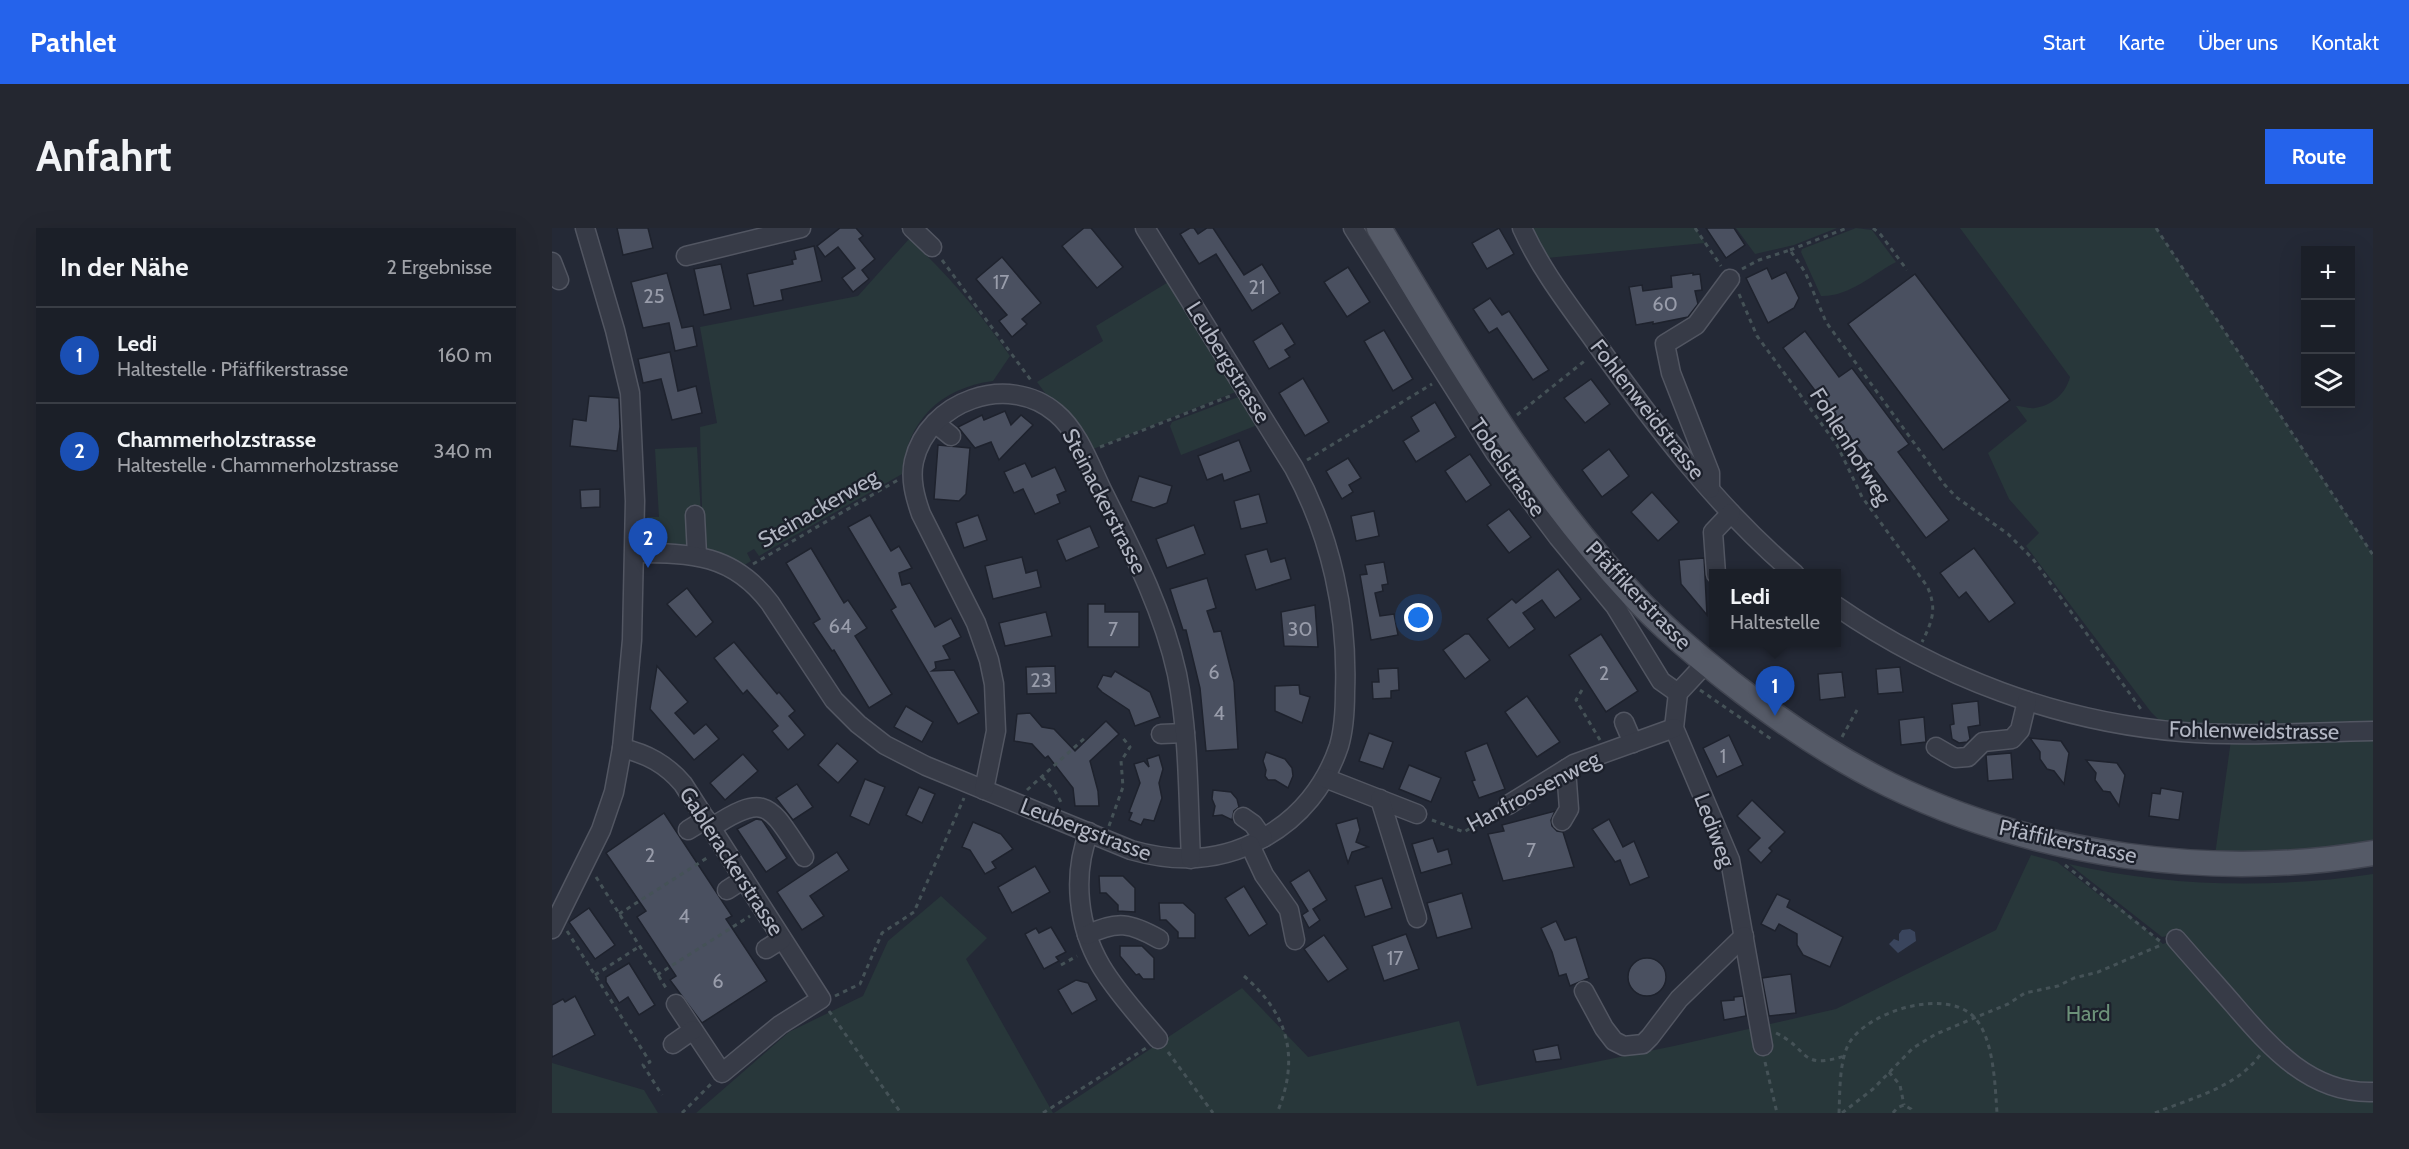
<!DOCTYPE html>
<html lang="de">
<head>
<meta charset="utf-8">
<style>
  :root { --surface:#1b1f28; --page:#242730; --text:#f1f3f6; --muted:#a0a2a8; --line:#393d45; --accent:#2563eb }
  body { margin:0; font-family:Cabin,sans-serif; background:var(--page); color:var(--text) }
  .controls { position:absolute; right:18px; top:18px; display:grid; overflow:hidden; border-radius:0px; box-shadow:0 6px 24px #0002 }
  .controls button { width:54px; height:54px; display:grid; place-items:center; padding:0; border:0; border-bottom:2px solid var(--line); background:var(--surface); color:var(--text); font:30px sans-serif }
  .you { position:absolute; left:867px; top:390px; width:21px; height:21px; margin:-15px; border:4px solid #fff; border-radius:50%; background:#1a73e8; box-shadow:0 0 0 9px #1a73e833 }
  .badge { display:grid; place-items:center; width:39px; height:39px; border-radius:50%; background:var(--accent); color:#fff; font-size:20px; font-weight:700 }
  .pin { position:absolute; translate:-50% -50px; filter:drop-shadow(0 2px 3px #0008) }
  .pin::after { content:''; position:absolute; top:32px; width:21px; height:18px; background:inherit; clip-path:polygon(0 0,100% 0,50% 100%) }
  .popup { position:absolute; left:1157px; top:341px; width:132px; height:78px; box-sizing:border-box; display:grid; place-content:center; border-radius:0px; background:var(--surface); filter:drop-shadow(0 2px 4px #0005); font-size:20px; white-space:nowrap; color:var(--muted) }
  .popup b { font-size:22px; color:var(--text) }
  .popup::after { content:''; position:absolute; left:50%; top:100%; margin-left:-12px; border:12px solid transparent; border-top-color:var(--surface) }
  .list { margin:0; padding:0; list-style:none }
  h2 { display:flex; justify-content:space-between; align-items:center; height:78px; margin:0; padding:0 24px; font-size:26px }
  h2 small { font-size:20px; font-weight:400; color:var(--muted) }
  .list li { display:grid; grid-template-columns:39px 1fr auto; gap:18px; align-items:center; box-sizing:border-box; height:96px; padding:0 24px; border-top:2px solid var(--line) }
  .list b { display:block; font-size:22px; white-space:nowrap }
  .list p { margin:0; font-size:20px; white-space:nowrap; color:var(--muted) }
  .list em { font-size:20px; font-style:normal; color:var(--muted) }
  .icon { flex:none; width:33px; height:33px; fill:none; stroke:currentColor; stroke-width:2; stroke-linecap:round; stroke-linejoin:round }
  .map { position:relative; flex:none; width:1821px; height:885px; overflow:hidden; border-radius:0px }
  header { display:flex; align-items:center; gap:36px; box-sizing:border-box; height:84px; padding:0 30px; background:var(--accent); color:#fff }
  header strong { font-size:28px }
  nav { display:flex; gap:33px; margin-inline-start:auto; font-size:21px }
  .intro { display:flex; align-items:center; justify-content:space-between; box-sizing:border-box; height:144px; padding:0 36px }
  h1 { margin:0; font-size:42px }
  .button { padding:15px 27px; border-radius:0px; background:var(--accent); color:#fff; font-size:21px; font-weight:700 }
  main { display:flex; gap:36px; padding:0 36px }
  aside { flex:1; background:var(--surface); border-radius:0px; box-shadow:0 6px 24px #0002 }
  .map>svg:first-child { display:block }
  .green { fill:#28373a }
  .water { fill:#3a455d }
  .building { fill:#4a5060; stroke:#1e222d; stroke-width:1.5 }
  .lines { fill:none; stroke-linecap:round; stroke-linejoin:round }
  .minor-casing { stroke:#525662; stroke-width:21 }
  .major-casing { stroke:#404450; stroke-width:27 }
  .path { stroke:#455257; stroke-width:3; stroke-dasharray:4.5 4.5; stroke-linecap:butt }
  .minor { stroke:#373b47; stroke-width:18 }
  .major { stroke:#555a67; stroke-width:24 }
  .labels { text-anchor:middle; stroke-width:4.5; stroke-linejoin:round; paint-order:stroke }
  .number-label { font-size:20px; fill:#989caa }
  .street-label { font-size:22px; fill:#b2b6c3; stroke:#1c202b }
  .park-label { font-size:22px; fill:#6c9179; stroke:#1c202b }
</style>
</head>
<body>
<header>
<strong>Pathlet</strong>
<nav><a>Start</a><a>Karte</a><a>Über uns</a><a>Kontakt</a></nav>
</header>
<div class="intro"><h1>Anfahrt</h1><a class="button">Route</a></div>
<main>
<aside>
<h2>In der Nähe<small>2 Ergebnisse</small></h2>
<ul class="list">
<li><span class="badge" style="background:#1a4fb4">1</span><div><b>Ledi</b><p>Haltestelle · Pfäffikerstrasse</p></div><em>160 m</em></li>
<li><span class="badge" style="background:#1a4fb4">2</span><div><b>Chammerholzstrasse</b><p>Haltestelle · Chammerholzstrasse</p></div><em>340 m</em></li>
</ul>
</aside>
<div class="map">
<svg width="1821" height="885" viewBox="0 0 1821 885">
  <rect width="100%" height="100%" fill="#242936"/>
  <g class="green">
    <polygon points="970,0 1143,0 1153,15 984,31"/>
    <polygon points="1184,0 1285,0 1242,17 1203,26"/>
    <path d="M1304 0 1320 2 1344 34C1321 46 1297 69 1269 68L1249 24 1250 21Z"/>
    <path d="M1408 0H1604L1821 327V497L1708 498 1621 496 1607 492 1599 484 1474 318 1487 305 1457 271 1436 225 1475 193 1464 178C1470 178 1477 181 1483 180 1501 177 1514 165 1518 149Z"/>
    <path d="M357 11C395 45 429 86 458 128L441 153C388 160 355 193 350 246L207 328 202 321 195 325 199 333 191 338 151 321 148 199 165 195 148 99 306 68Z"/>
    <polygon points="618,53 686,163 536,223 485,154 551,113 544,98"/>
    <polygon points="689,168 708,196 629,227 618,198 620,194"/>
    <polygon points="145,219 149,287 138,317 104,314 96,307 95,289 107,289 103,221"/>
    <polygon points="1821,511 1821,612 1768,621 1663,627 1679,512"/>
    <polygon points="1479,627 1505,634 1560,677 1564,676 1611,716 1624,711 1732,831 1821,864 1821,885 502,885 690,760 756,829 907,793 925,858 1122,818 1284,781 1444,702"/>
    <path d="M1517 636C1616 659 1721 661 1821 646V856C1785 858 1758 840 1731 819L1627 706 1610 709Z"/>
    <polygon points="389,668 435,710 414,731 501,885 144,885 237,804 311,768 336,713"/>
    <polygon points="0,835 92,862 106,885 0,885"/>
  </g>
  <polygon class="water" points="1358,701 1363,704 1364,713 1346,725 1337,716 1342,711 1347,713 1347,706 1350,702"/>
  <g class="building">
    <polygon points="65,0 96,0 101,20 71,27"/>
    <polygon points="288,0 304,0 311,8 307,11 323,31 310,42 317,51 301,64 290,50 303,40 286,19 273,29 265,18"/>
    <polygon points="532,0 539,0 571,39 545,60 510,18"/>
    <polygon points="638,0 642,0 646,6 655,0 661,0 692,47 710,36 728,65 700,83 664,26 647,36 628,6"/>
    <polygon points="947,0 962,26 935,41 920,15"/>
    <polygon points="1154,0 1182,0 1193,17 1174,30"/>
    <polygon points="262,18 270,53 229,62 231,72 202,78 195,46 241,36 240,32 244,31 242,23"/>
    <polygon points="450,29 489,75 470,91 475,96 460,109 447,93 455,87 424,51"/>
    <polygon points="169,36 179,81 152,87 142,41"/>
    <polygon points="796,39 818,74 795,89 772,54"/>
    <polygon points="1215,40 1220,51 1234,44 1247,70 1242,80 1216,95 1194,50"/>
    <polygon points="115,45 130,100 141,98 145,118 123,123 117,95 91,100 79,54"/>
    <polygon points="1141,45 1141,47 1148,46 1150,62 1143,63 1146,76 1136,89 1101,96 1101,94 1084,97 1077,59 1090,57 1091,63 1120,59 1119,48"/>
    <polygon points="1363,46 1458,172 1391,222 1296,96"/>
    <polygon points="938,70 950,87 957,83 997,142 981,152 945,100 937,105 921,81"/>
    <polygon points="730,95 743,116 733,122 738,129 717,141 701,113"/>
    <polygon points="832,102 861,151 841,163 812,113"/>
    <polygon points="1253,103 1287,149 1300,140 1357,216 1346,224 1397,292 1374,310 1231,120"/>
    <polygon points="118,124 126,163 144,158 150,185 120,192 109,151 91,155 86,131"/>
    <polygon points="751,150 777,194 753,208 727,165"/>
    <polygon points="1039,151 1058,176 1033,195 1012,170"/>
    <polygon points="37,168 67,170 68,199 65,223 18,218 21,191 34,193"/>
    <polygon points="883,174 904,209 864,234 851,213 867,203 859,189"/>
    <polygon points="453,183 459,197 469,187 481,197 447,232 439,214 423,220 406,199 430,187 432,192"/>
    <polygon points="687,212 699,243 672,253 670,246 655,252 646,228"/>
    <polygon points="386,217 418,220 414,266 407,273 382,271"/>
    <polygon points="1057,221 1077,248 1050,269 1030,242"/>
    <polygon points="918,226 939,257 914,274 893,243"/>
    <polygon points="796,230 809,250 797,257 801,264 790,271 774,243"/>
    <polygon points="473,235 480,249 503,239 514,263 505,267 508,275 483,286 471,261 462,265 452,244"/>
    <polygon points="587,248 620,258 615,275 602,280 579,273"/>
    <polygon points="48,261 48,279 29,280 28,262"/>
    <polygon points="1100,264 1127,294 1106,313 1079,284"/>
    <polygon points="707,266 715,295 689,301 682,273"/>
    <polygon points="957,281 979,309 957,325 935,297"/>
    <polygon points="822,283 827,308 804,313 799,288"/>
    <polygon points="318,287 339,323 347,318 360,340 347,345 350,357 358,355 383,399 399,390 409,409 391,418 398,431 383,434 384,440 380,443 402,442 427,485 406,496 339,382 344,379 296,299"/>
    <polygon points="426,287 435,312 412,320 404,295"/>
    <polygon points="642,297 653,326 615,340 604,311"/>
    <polygon points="538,298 547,319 514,333 505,312"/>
    <polygon points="259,320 292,375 296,372 315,400 303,408 340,466 317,480 282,422 280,423 261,395 268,391 234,335"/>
    <polygon points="1422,320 1463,375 1437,394 1414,364 1407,370 1388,345"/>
    <polygon points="715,321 719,334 733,330 739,351 704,362 693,327"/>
    <polygon points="470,329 474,345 485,342 489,359 441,371 433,338"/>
    <polygon points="1152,330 1153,348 1155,387 1129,356 1127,332"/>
    <polygon points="832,334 836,356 830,357 831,363 823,365 828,388 842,386 846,407 819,412 808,347 815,346 813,337"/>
    <polygon points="1006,341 1029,371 1003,390 990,372 971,385 983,401 957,420 935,391 960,371 964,375"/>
    <polygon points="655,350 664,380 655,383 662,404 669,403 682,454 686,521 654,523 648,460 634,402 631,402 618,361"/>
    <polygon points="135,360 161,394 144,409 115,376"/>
    <polygon points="536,376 553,376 553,384 587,384 587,419 536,419"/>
    <polygon points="763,377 766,419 732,418 729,384"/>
    <polygon points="494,384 500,408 453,418 447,395"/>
    <polygon points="913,406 917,406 938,432 913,451 891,422"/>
    <polygon points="1049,406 1086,463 1054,484 1017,427"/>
    <polygon points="182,414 225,466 227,464 243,483 237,488 253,507 236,522 220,503 226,498 195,462 191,466 162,430"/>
    <polygon points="105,438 136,474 123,485 142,506 154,496 167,511 142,532 98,481"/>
    <polygon points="503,438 504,465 475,466 474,439"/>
    <polygon points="1348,439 1351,464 1326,466 1324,441"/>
    <polygon points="846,440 847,462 839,463 839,470 821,471 820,454 827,454 826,441"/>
    <polygon points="563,443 598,464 608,489 583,498 577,482 550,464 545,459 551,447 559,449"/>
    <polygon points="1290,444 1293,469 1268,472 1266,446"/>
    <polygon points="747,457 748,466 758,469 750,495 723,483 723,458"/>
    <polygon points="975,468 1008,514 985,529 953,484"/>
    <polygon points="1426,473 1428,497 1416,499 1418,511 1415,514 1407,515 1400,511 1398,497 1402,496 1400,476"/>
    <polygon points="354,478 381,494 370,514 342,499"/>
    <polygon points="478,485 490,499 502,501 523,523 554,493 567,506 538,533 546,563 547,578 523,578 521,560 496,528 493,530 480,516 462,513 465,486"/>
    <polygon points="1372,489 1374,514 1349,517 1347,492"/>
    <polygon points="817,505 841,514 831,541 807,533"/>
    <polygon points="1177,507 1191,537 1165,549 1151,520"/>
    <polygon points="1478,510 1509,513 1517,525 1512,556 1502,543 1495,541 1488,531 1488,524"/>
    <polygon points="285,515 306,533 286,555 266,537"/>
    <polygon points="935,515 953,561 927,570 920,553 923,552 913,524"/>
    <polygon points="714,524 733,531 740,540 741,548 736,560 723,552 716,552 713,548 714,542 711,533"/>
    <polygon points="1459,525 1461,551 1436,553 1434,527"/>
    <polygon points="191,526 206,543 173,572 158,555"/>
    <polygon points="607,527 611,541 607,555 610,570 602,593 592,591 589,597 577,592 580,585 577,584 588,555 582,536 592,533 597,539 595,531"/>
    <polygon points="1534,532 1565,535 1573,547 1567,578 1558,564 1551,563 1543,552 1544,545"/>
    <polygon points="857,537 889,550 879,574 847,561"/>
    <polygon points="313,551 333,559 317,597 298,588"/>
    <polygon points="245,556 261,579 241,592 224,570"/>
    <polygon points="367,559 383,566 370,595 354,587"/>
    <polygon points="1609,560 1631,564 1627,592 1597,588 1600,565 1608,566"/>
    <polygon points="661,562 679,564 685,571 687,579 682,583 680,592 670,587 661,588 663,578 660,571"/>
    <polygon points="1200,572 1233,604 1217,620 1220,623 1209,635 1196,622 1208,610 1185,588"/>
    <polygon points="1003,583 999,592 1000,598 1005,603 1011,604 1022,639 951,653 936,606 952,603 950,597"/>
    <polygon points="112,585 180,688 174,691 215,753 150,795 118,752 124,748 85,689 94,683 54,625"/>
    <polygon points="805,590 808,602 804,614 816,619 800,624 796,635 784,596"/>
    <polygon points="204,591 210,592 235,630 214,644 185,601"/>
    <polygon points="1057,591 1071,619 1082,613 1097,649 1078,657 1068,632 1063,634 1040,601"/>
    <polygon points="421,594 449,606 461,621 440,634 444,640 433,646 418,622 410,619"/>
    <polygon points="881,610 886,624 896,621 900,636 869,645 860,616"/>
    <polygon points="285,624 297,642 258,668 272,688 250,702 225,664"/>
    <polygon points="483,638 498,664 460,685 446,659"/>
    <polygon points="757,642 775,672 761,681 768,692 757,700 750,687 756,683 738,654"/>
    <polygon points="547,648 571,648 583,660 583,684 566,683 566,677 554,665 548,665"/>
    <polygon points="830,650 840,680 813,689 803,658"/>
    <polygon points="692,658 715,696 697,708 673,670"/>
    <polygon points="910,665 920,700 885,710 875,675"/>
    <polygon points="1225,666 1238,672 1235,679 1291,709 1278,739 1251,727 1245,717 1245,706 1227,696 1223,703 1209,696"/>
    <polygon points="607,675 631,675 643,686 643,710 626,710 626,704 614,692 608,692"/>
    <polygon points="37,680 63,717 43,731 17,694"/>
    <polygon points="1004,693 1013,712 1024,709 1037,750 1018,758 1014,746 1007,748 1000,724 989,700"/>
    <polygon points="499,699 514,724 504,729 507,733 492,741 473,706 484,700 487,705"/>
    <polygon points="854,706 867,741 832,753 820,718"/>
    <polygon points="772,707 796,741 776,754 752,721"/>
    <polygon points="568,718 590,718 602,730 602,751 591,751 587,746 584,747 568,728"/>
    <circle cx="1095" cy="749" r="19"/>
    <polygon points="77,735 103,777 87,787 76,769 67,775 54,754 54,749"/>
    <polygon points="1239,746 1244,785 1217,788 1210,750"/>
    <polygon points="524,752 536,755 545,772 520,786 506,762"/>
    <polygon points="23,768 43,807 0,829 0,777 11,771 13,774"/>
    <polygon points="1191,768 1194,788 1172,792 1169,773 1182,772 1182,769"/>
    <polygon points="1006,817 1009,831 984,834 981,822"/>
  </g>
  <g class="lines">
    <defs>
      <g id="minor">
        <polyline points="360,0 380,19"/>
        <polyline points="801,0 943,225 1006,309 1063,378 1109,453 1126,465"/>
        <path d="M970 0C988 40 1015 75 1041 111 1101 195 1164 279 1243 346"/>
        <polyline points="134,28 249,0"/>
        <polyline points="0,34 7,52"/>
        <polyline points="383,195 399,208"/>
        <polyline points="1158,261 1158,245 1119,145 1113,116 1144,97 1178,51"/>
        <polyline points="143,287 145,327"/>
        <path d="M83 325C140 325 181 326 218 375L282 472 306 496 333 517 374 538 579 622C624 635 669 634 711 610 748 590 774 557 787 518 792 501 793 482 793 464 796 386 779 308 742 240L593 0"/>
        <polyline points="1164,346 1161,304 1179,285"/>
        <path d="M1284 378C1387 449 1506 494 1630 504 1693 509 1758 504 1821 503"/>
        <polyline points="1154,435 1126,465 1122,500 1178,632 1211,818"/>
        <polyline points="1072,494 1081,515"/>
        <polyline points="609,506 633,505"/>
        <polyline points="1384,519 1403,530 1416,529 1431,514 1460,511 1468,502 1475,473"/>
        <path d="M70 520C95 526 114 536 131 556L269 771 228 797 170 845 124 776"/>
        <polyline points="773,550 865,586"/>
        <path d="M432 562 444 503 442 456 437 432 424 395 369 286C363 269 358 251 362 233 376 173 456 144 504 185 527 204 539 240 552 266 581 324 611 382 625 446 637 507 636 570 639 631"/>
        <polyline points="828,571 865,690"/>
        <polyline points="956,577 1022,536 1122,500"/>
        <polyline points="691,589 701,596 711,610"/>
        <polyline points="1010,593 1017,581 1014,541"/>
        <path d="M159 600C216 562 218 579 252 629"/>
        <polyline points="136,602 154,591"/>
        <path d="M537 604C520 647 526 699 549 738 565 765 587 788 606 811"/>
        <polyline points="698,617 712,647 737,682 743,712"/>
        <polyline points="175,662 192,651"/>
        <polyline points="0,701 49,602 62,564 70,520 80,412 83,273 78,165 63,102 33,0"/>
        <path d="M535 707C565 692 579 695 607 711"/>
        <path d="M1624 711C1643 733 1663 755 1682 777 1719 820 1759 866 1821 864"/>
        <polyline points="214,721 230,711"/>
        <polyline points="1032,763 1052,800 1062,813 1072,818 1091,816 1098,809 1127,771 1192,708"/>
        <polyline points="121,816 141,802"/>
      </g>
      <path id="major" d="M827 0C903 126 978 257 1079 365 1109 398 1143 426 1178 454 1228 493 1281 529 1338 557 1485 628 1660 652 1821 625"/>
    </defs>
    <use href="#minor" class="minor-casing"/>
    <use href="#major" class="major-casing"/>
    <g class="path">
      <polyline points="1143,0 1169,38"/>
      <polyline points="1321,0 1329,7 1355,42"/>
      <polyline points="1604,0 1821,327"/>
      <polyline points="1238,22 1295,0"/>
      <polyline points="390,32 481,155"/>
      <polyline points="1190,41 1207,32 1238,22 1253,44 1274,94 1392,256 1404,269 1456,306 1481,331 1591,484"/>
      <path d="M1187 66 1205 108 1285 217 1310 269 1375 358C1385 380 1381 392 1370 414"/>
      <polyline points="965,187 1035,131"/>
      <polyline points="548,219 678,168"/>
      <polyline points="755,232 880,156"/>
      <polyline points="201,336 346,252"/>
      <polyline points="1030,462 1024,472 1048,512"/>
      <polyline points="1148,462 1222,513"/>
      <polyline points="1290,509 1305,482"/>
      <polyline points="490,549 503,563 510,576"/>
      <polyline points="475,562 534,509"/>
      <polyline points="880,592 912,604 944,585"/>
      <polyline points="557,598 571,559 569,533 578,519 570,509"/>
      <polyline points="1513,637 1609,714"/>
      <polyline points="44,649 116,763"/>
      <polyline points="67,686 158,628"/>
      <polyline points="15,703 98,834 91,837 110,867"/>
      <polyline points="509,737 525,728"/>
      <polyline points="43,747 88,718"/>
      <polyline points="105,747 198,688"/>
      <path d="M692 748C737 787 748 830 725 885"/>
      <polyline points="283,768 308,756 330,705 362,684 412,570"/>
      <polyline points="277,783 349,885"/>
      <path d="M1224 805C1259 822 1246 842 1293 828"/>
      <polyline points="616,824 661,885"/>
      <polyline points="1213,834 1225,885"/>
      <polyline points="1337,844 1348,857 1352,877"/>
      <polyline points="130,885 160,855"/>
      <polyline points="491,885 594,820"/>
      <path d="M1287 885C1288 864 1287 837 1296 817 1313 784 1393 759 1422 789 1442 810 1443 857 1445 885"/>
      <polyline points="1290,885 1321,861 1361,820 1384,806 1456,776 1473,765 1506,758 1522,750 1546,744 1609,717"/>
      <polyline points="1341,885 1345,880 1352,877 1359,881 1361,885"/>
      <path d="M1603 885C1639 870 1684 860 1708 827"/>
    </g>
    <use href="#minor" class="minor"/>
    <use href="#major" class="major"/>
  </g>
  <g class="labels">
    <g class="number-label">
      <text x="449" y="61">17</text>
      <text x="705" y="66">21</text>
      <text x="102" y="75">25</text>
      <text x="1113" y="83">60</text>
      <text x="288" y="405">64</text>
      <text x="561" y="408">7</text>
      <text x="748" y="408">30</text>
      <text x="662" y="451">6</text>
      <text x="1052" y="452">2</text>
      <text x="489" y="459">23</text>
      <text x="667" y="492">4</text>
      <text x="1171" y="535">1</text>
      <text x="979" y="629">7</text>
      <text x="98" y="634">2</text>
      <text x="132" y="695">4</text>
      <text x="843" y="737">17</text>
      <text x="166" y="760">6</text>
    </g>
    <g class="street-label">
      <text transform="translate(677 134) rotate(58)" y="8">Leubergstrasse</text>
      <text transform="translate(1096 181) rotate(52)" y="8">Fohlenweidstrasse</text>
      <text transform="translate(1299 218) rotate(58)" y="8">Fohlenhofweg</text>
      <text transform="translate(956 239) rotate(55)" y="8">Tobelstrasse</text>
      <text transform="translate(553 273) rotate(63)" y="8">Steinackerstrasse</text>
      <text transform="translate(266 280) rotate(-30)" y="8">Steinackerweg</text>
      <text transform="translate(1087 367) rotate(46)" y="8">Pfäffikerstrasse</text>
      <text transform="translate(1702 502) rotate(1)" y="8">Fohlenweidstrasse</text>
      <text transform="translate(981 563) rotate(-28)" y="8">Hanfroosenweg</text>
      <text transform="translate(534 601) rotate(21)" y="8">Leubergstrasse</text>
      <text transform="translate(1163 602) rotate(69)" y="8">Lediweg</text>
      <text transform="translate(1516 613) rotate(12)" y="8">Pfäffikerstrasse</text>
      <text transform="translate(180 633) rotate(57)" y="8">Gablerackerstrasse</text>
    </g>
    <g class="park-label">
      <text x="1536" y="793">Hard</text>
    </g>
  </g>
</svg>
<div class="controls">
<button>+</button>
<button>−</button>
<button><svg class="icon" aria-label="layers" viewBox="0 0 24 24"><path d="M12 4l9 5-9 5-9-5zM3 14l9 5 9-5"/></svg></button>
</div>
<div class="you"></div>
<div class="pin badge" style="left:1223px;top:488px;background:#1a4fb4">1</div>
<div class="popup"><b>Ledi</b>Haltestelle</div>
<div class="pin badge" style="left:96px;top:340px;background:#1a4fb4">2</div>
</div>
</main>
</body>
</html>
